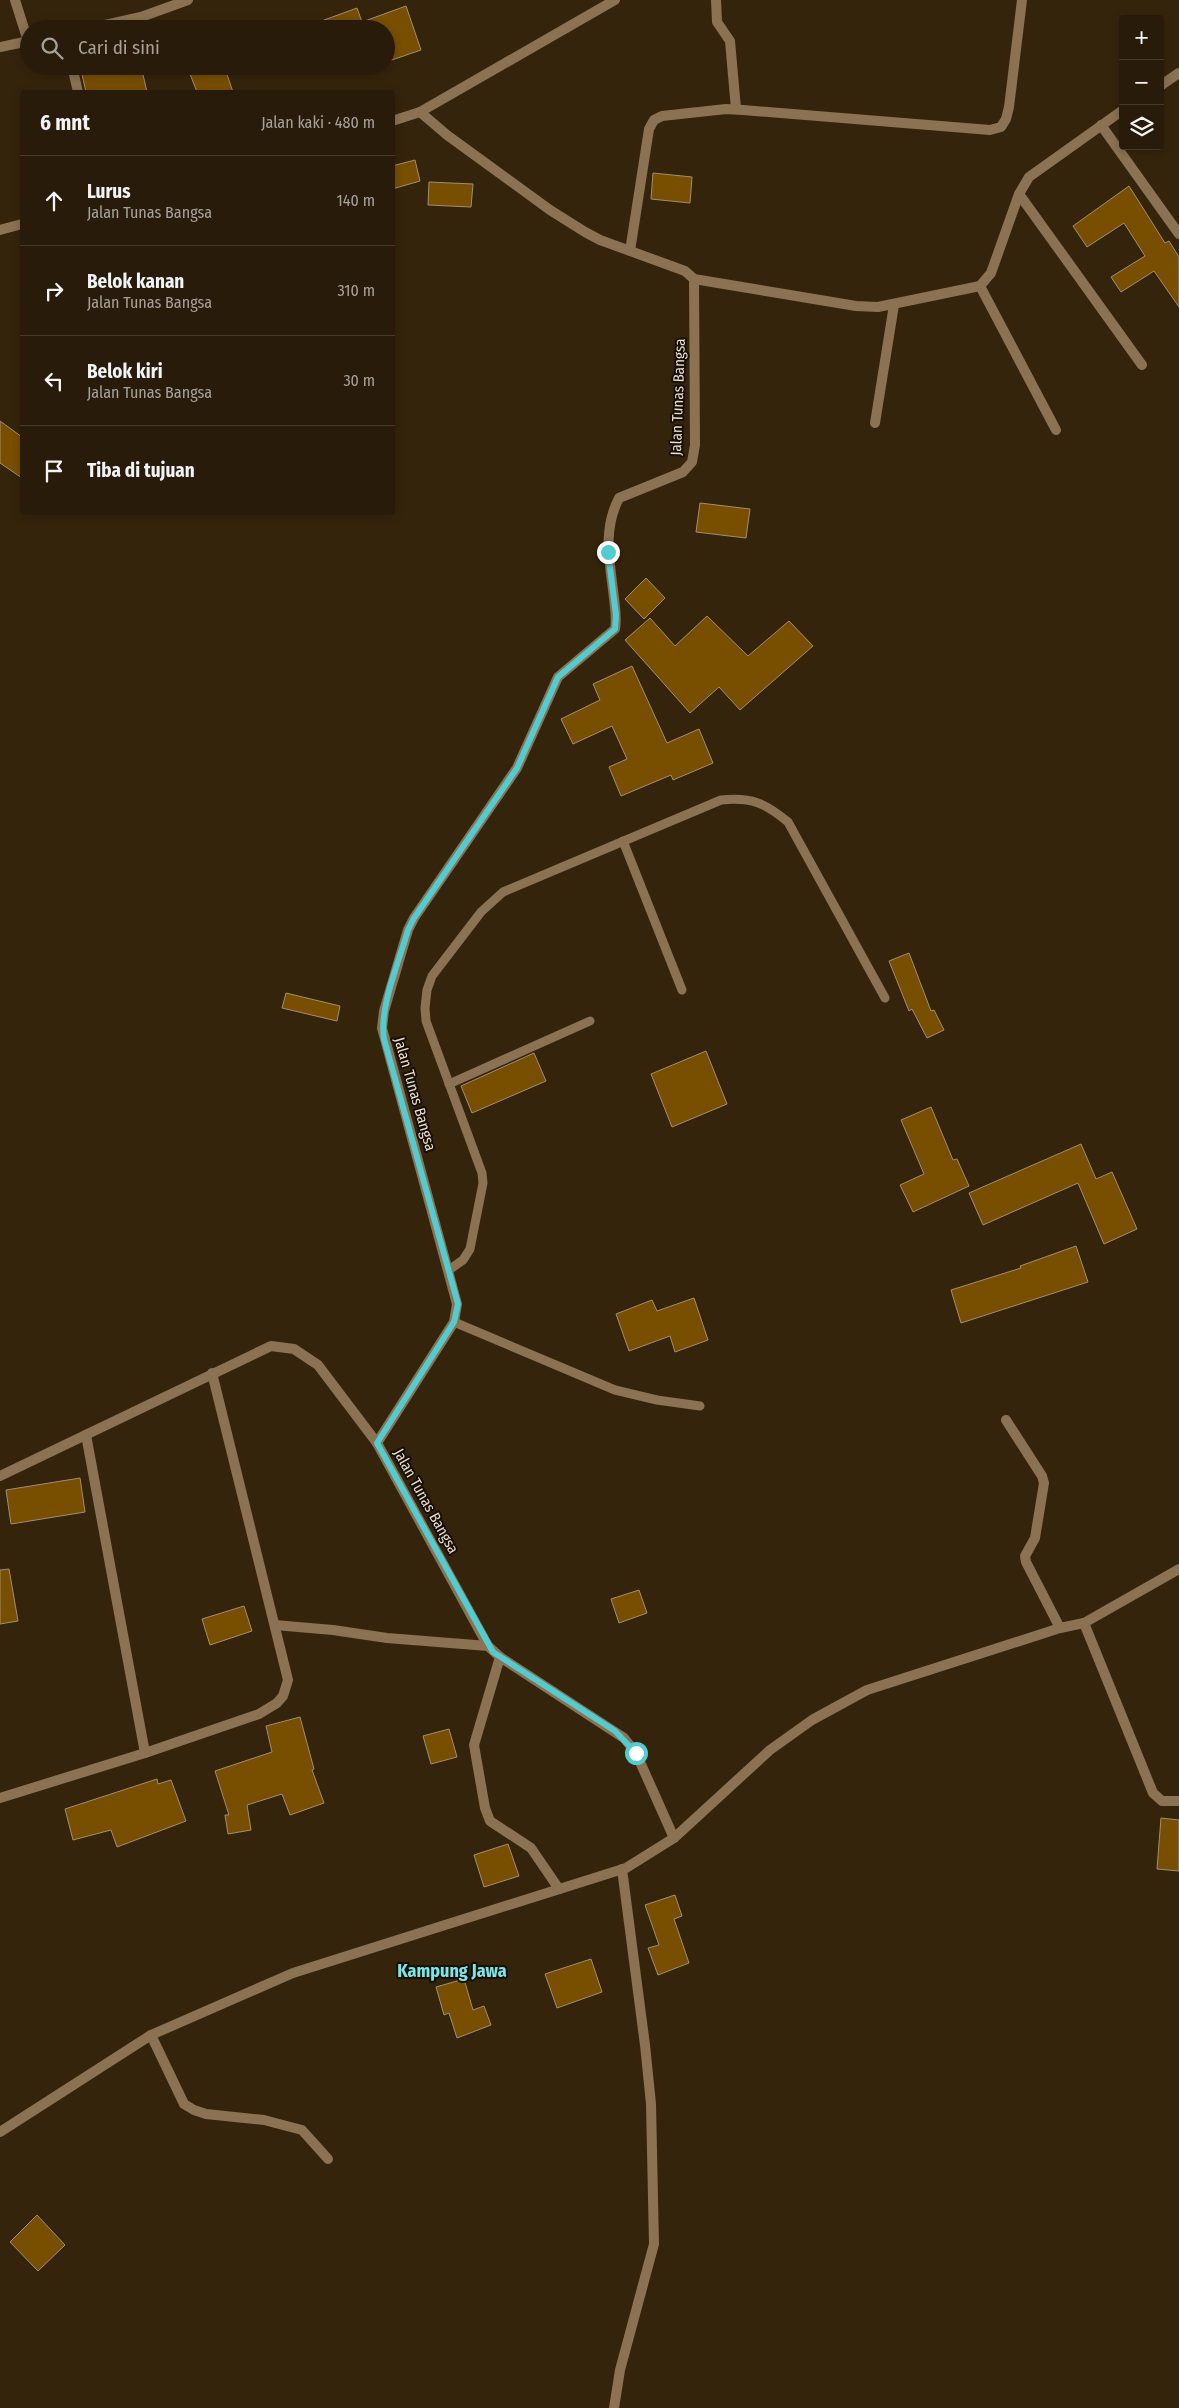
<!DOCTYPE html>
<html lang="id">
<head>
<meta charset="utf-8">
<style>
  :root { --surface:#281b09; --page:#302412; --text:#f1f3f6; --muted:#a5a19c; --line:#44392a }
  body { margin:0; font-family:"Fira Sans Condensed",sans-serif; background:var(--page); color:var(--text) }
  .controls { position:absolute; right:15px; top:15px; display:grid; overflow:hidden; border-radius:5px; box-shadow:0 2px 8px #0003 }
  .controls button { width:45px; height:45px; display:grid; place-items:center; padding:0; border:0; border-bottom:1px solid var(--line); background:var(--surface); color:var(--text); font:25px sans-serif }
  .stop { position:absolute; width:15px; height:15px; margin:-11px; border:4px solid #52ccd0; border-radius:50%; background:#fff }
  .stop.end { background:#52ccd0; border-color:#fff; box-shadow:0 1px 5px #0008 }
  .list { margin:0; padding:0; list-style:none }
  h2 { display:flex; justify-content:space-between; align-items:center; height:65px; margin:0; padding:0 20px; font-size:21px }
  h2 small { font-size:16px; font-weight:400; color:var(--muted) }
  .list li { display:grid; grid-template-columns:32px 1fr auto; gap:15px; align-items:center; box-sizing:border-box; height:90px; padding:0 20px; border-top:1px solid var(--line) }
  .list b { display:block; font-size:19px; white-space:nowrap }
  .list p { margin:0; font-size:16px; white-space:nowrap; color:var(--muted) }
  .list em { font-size:16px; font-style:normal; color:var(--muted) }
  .icon { flex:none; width:28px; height:28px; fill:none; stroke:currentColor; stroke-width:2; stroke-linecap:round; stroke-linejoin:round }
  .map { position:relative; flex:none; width:1179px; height:2408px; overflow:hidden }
  .search { position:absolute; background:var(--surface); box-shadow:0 2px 8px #0003; left:20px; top:20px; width:375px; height:55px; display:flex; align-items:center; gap:12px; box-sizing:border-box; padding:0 18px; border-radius:28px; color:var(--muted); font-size:19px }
  .panel { position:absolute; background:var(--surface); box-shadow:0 2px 8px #0003; left:20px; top:90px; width:375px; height:425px; border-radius:5px }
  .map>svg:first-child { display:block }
  .building { fill:#784e00; stroke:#a38e73 }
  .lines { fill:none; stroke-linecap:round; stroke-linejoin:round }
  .service { stroke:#8a7252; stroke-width:9 }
  .minor { stroke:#8a7252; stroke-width:10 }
  .route { stroke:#52ccd0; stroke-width:6 }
  .labels { text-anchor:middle; stroke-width:4; stroke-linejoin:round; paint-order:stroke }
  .street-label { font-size:15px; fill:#e8ddcf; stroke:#170f06 }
  .quarter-label { font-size:18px; font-weight:bold; fill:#7ae6e9; stroke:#170f06 }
</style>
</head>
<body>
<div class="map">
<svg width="1179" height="2408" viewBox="0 0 1179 2408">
  <rect width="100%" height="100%" fill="#35240c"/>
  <g class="building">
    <polygon points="406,6 421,50 386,62 386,29 306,29 305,27 357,8 362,22"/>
    <polygon points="80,66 141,66 147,92 86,92"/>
    <polygon points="212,66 224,66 233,92 197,92 190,74"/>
    <polygon points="415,160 420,181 392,189 392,166"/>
    <polygon points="653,173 692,177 690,203 651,199"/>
    <polygon points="429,182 473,184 471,207 428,205"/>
    <polygon points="1129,186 1165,243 1169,241 1179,257 1179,307 1154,271 1121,292 1111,277 1145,256 1124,223 1087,247 1073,226"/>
    <polygon points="0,421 22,437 22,478 0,463"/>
    <polygon points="700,503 750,509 746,538 696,532"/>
    <polygon points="646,578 665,598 644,619 625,599"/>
    <polygon points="707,616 748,656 789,621 813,646 740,710 719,687 690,713 625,640 650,618 675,646"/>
    <polygon points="632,666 667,743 699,729 713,763 673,780 671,775 621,796 609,767 627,759 612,726 573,744 561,719 600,700 593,684"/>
    <polygon points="909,953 931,1011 934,1010 944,1030 927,1038 912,1009 909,1011 889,961"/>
    <polygon points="286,993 340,1006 337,1021 282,1008"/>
    <polygon points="706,1051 727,1104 672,1127 651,1074"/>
    <polygon points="534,1053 546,1081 472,1113 461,1086"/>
    <polygon points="931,1107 953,1160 957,1159 969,1186 913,1212 900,1185 924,1174 901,1120"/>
    <polygon points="1081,1144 1096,1179 1112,1172 1137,1229 1104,1244 1078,1183 983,1225 969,1193"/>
    <polygon points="1076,1246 1088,1282 961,1323 951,1290 1021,1268 1020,1266"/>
    <polygon points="694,1298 708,1340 675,1352 670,1336 629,1351 616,1314 652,1300 657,1311"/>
    <polygon points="80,1478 85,1512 11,1524 6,1490"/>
    <polygon points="9,1569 18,1621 0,1624 0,1570"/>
    <polygon points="639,1590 647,1613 619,1623 611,1599"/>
    <polygon points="244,1606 252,1631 210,1645 202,1619"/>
    <polygon points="300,1717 314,1769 312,1770 324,1803 290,1815 282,1794 247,1805 251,1830 228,1834 225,1815 229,1815 215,1771 272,1752 266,1726"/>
    <polygon points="449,1729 457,1757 431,1764 423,1736"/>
    <polygon points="157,1779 158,1784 171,1780 186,1821 117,1847 111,1830 73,1840 65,1809"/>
    <polygon points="1161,1818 1179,1820 1179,1871 1157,1869"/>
    <polygon points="508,1844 519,1876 484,1887 474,1855"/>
    <polygon points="675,1895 682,1916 674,1919 689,1963 658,1975 648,1948 659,1945 645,1905"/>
    <polygon points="591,1959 602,1992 557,2008 545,1974"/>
    <polygon points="464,1979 473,2010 484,2006 491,2025 457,2038 449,2013 444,2015 436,1987"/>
    <polygon points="37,2215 65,2245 38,2271 10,2242"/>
  </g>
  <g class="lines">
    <g class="service">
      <polyline points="623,841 682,990"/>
      <polyline points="449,1084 590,1021"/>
      <path d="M449 1270 463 1260 470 1249 483 1183 482 1173 426 1021 425 1008 427 990 432 976 481 912 503 892 721 800C752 797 765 803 788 822L885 998"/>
      <polyline points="454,1322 615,1390 657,1400 700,1406"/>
    </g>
    <g class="minor">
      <polyline points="15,0 28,41"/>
      <polyline points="716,0 717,22 730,41 736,109"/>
      <polyline points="87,29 141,17 188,0"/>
      <polyline points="0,47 29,41"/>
      <polyline points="72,66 78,92"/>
      <polyline points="1160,86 1179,73"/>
      <polyline points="420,112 447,135 550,210 585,232 600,240 685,271 694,279 856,306 878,307 980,286 991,273 1019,194 1029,177 1123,110"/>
      <polyline points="392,121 420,112 615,0"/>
      <polyline points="1101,125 1179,234"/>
      <polyline points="1019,194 1142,365"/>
      <polyline points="0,230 22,224"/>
      <polyline points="630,251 649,129 654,120 662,116 726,109 743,110 990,130 1001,127 1006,119 1009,107 1022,0"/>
      <polyline points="980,286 1056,430"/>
      <polyline points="875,423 894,305"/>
      <polyline points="1006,1420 1042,1476 1044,1483 1035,1538 1025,1556 1026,1562 1060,1628"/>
      <polyline points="86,1435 145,1753"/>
      <polyline points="0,1476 271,1346 294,1349 318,1365 377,1443"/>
      <polyline points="1084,1623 1153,1793 1162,1801 1179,1801"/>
      <polyline points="275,1625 333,1630 387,1638 488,1646"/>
      <polyline points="500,1657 474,1745 485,1808 490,1821 531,1848 559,1889"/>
      <polyline points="0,1798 145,1753 259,1714 277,1703 283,1696 288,1680 212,1373"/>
      <path d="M674 1838 636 1753 624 1738 500 1657 488 1646 377 1443 454 1322 457 1304 382 1028 384 1011 408 930 414 918 517 768 558 677 615 629C617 619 615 608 614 598 610 563 602 531 619 498L683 472 692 462 695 445 694 279"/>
      <polyline points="151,2035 184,2104 194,2110 206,2114 264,2120 302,2130 328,2159"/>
      <polyline points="0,2132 151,2035 293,1973 626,1868 674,1838 770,1750 812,1720 867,1690 1060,1628 1084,1623 1179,1569"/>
      <polyline points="614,2408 620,2370 654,2244 651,2104 645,2045 622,1869"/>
    </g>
  </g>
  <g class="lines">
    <path class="route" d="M608 552 616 615 615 629 558 677 517 768 414 918 408 930C399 962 379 1007 384 1039L458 1304 454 1322 377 1443 493 1652 615 1731 636 1753"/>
  </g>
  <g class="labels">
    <g class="street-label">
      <text transform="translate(678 397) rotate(-88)" y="5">Jalan Tunas Bangsa</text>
      <text transform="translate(415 1094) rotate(74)" y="5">Jalan Tunas Bangsa</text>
      <text transform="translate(426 1501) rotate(61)" y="5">Jalan Tunas Bangsa</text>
    </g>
    <g class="quarter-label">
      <text x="452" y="1977">Kampung Jawa</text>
    </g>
  </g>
</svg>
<div class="controls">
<button>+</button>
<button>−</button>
<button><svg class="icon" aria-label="layers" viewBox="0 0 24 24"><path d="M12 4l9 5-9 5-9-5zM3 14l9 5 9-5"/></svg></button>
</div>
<div class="stop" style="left:636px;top:1753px"></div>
<div class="stop end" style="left:608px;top:552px"></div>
<div class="search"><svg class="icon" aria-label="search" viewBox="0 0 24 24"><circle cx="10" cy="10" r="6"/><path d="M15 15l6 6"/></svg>Cari di sini</div>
<section class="panel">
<h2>6 mnt<small>Jalan kaki · 480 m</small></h2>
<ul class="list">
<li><svg class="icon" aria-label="ahead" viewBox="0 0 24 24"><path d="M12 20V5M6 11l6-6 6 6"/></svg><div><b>Lurus</b><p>Jalan Tunas Bangsa</p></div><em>140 m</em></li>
<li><svg class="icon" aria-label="right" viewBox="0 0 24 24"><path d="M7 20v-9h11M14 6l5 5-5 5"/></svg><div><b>Belok kanan</b><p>Jalan Tunas Bangsa</p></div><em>310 m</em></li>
<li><svg class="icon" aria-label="left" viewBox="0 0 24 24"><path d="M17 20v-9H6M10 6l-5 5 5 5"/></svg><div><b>Belok kiri</b><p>Jalan Tunas Bangsa</p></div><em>30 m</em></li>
<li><svg class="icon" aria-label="arrive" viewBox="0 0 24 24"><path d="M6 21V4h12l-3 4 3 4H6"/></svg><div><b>Tiba di tujuan</b></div></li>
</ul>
</section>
</div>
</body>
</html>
